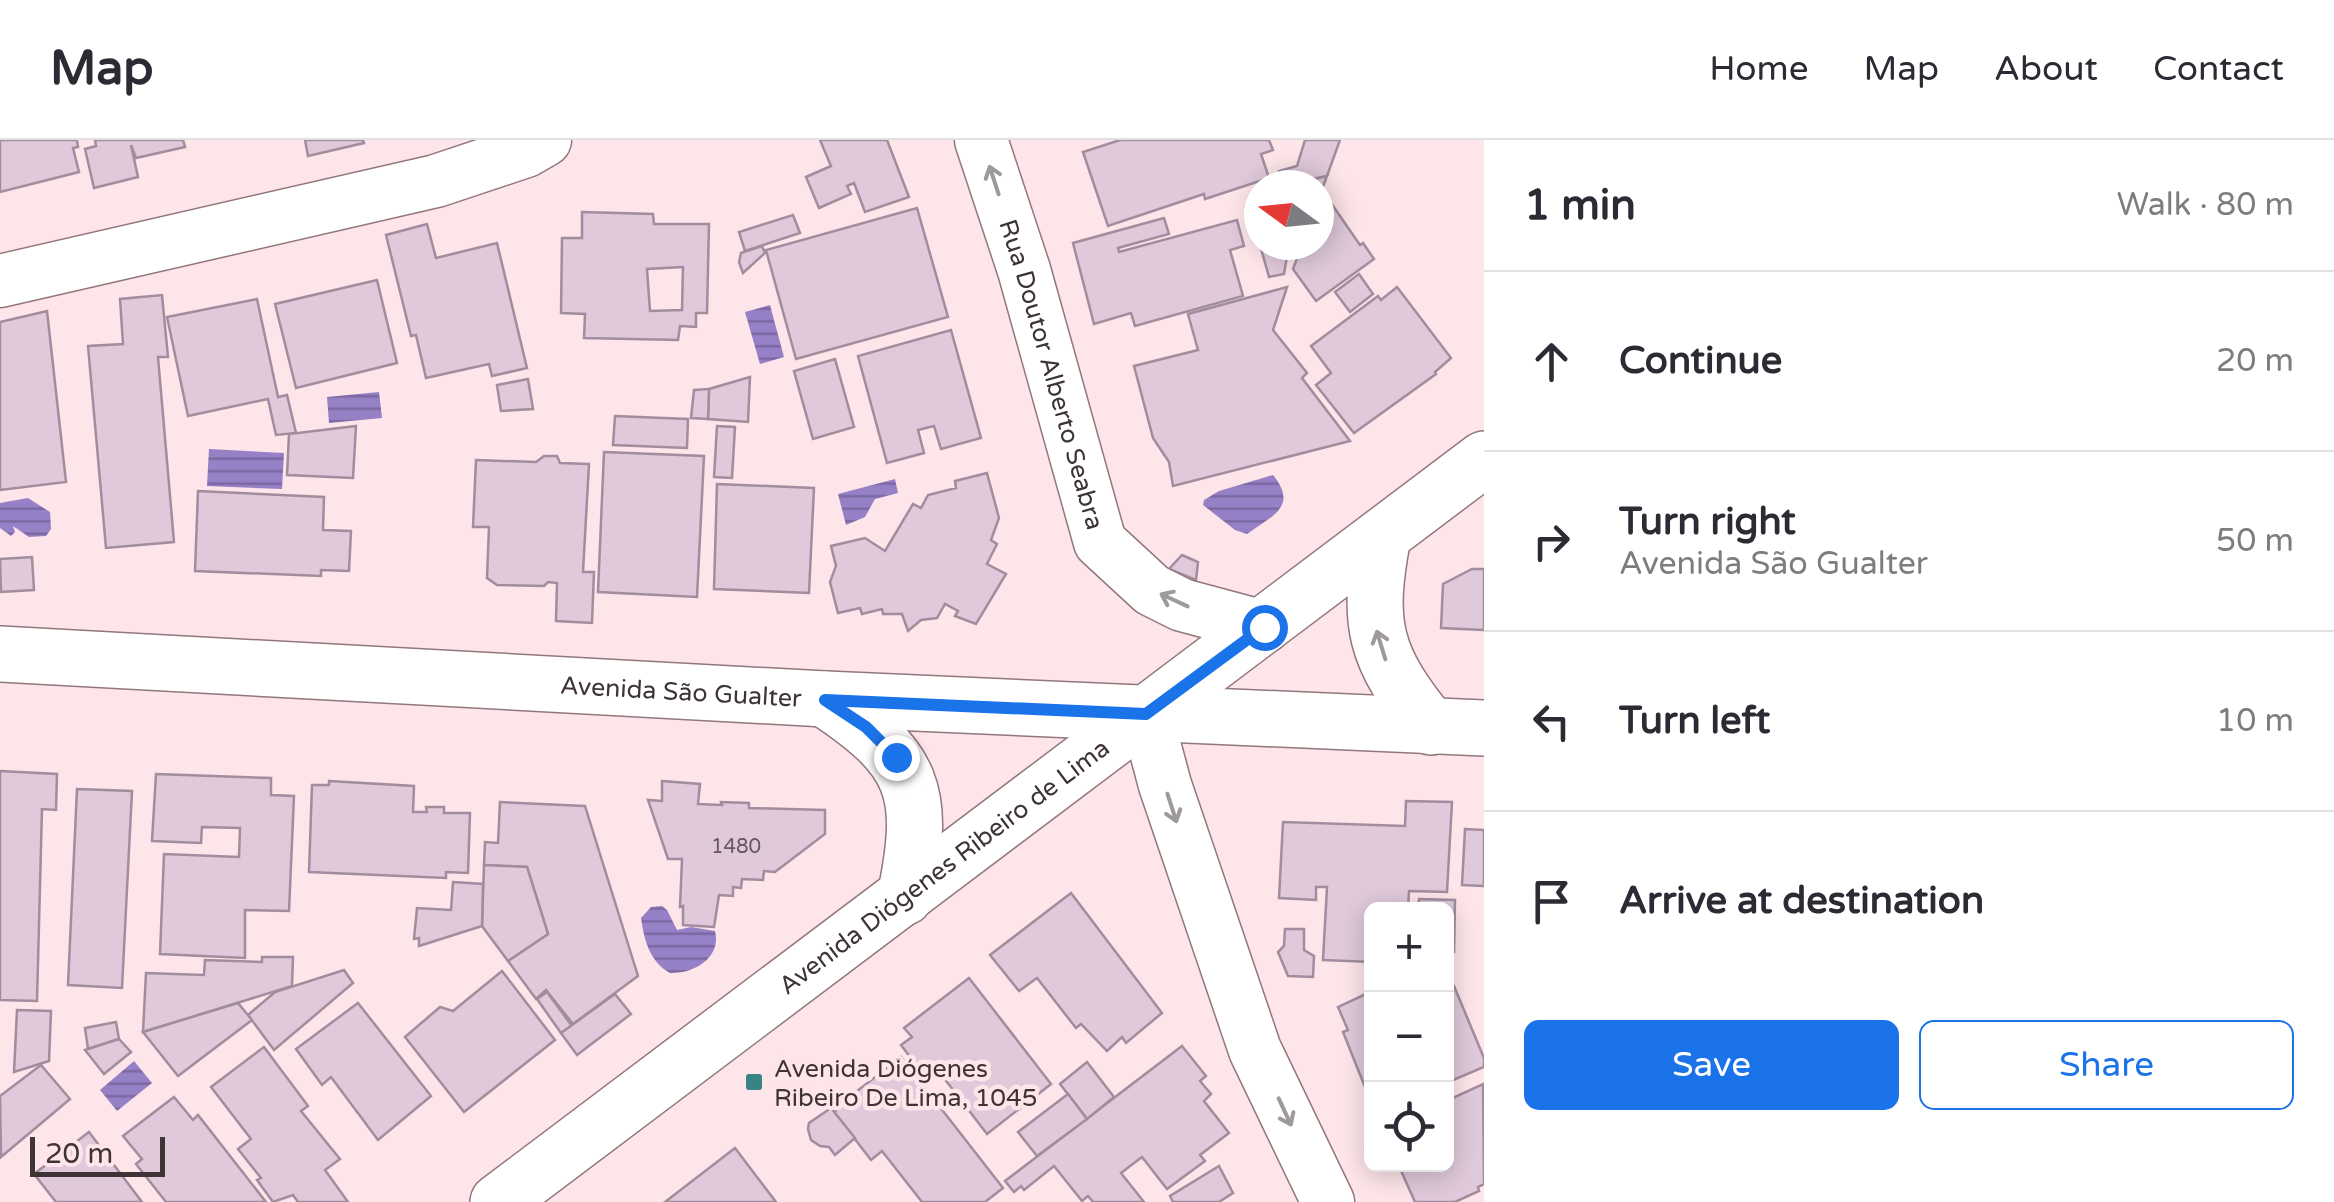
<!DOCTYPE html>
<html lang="en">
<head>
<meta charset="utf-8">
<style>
  :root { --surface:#fff; --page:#f2f2f3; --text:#2b2b33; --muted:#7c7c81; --line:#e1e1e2; --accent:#1a73e8 }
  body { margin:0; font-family:"Varela Round",sans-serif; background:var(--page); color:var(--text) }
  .controls { position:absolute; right:30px; bottom:30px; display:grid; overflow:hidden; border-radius:15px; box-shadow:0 5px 25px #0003 }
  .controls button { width:90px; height:90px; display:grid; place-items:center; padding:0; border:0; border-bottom:2px solid var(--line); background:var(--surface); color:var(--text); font:50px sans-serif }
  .compass { position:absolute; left:1244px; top:30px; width:90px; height:90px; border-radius:50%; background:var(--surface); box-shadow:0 5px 25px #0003; rotate:285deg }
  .scale { position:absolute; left:30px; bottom:25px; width:135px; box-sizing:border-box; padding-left:10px; border:5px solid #3e3335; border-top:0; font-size:28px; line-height:35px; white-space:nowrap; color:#3e3335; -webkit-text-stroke:8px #fde5e9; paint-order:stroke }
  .stop { position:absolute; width:30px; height:30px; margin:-22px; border:8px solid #1a73e8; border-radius:50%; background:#fff }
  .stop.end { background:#1a73e8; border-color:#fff; box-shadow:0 2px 10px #0008 }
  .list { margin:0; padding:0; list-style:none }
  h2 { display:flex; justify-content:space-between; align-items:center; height:130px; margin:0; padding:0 40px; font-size:42px }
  h2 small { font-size:32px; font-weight:400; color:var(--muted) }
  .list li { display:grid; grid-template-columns:65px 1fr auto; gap:30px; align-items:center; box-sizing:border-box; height:180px; padding:0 40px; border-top:2px solid var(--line) }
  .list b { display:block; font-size:38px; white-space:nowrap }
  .list p { margin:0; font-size:32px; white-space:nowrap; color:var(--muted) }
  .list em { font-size:32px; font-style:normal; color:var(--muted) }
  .actions { display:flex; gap:20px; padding:30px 40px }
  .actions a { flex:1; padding:22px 0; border:2px solid var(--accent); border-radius:15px; text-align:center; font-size:35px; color:var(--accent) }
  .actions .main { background:var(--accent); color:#fff }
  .icon { flex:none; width:55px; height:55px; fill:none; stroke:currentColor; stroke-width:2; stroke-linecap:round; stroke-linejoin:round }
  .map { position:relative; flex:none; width:1484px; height:1062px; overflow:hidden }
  header { display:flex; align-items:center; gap:60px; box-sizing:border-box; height:140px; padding:0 50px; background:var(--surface); border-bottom:2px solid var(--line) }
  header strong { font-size:48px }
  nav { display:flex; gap:55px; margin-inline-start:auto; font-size:35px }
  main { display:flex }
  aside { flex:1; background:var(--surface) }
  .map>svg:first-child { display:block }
  .water { fill:url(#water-rules) }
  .building { fill:#dfc9db; stroke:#a18d9e; stroke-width:2.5; fill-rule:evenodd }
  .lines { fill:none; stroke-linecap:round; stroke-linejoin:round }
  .minor-casing { stroke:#92777c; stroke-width:55 }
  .tertiary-casing { stroke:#92777c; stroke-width:58 }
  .secondary-casing { stroke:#92777c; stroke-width:58 }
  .minor { stroke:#fff; stroke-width:52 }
  .tertiary { stroke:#fff; stroke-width:55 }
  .secondary { stroke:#fff; stroke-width:55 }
  .oneway { stroke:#9e999a }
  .route { stroke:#1a73e8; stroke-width:12 }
  .poi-dot { fill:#3a8384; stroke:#fde5e9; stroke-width:4 }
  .labels { text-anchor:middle; stroke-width:9; stroke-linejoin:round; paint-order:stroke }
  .number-label { font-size:20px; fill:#66585e }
  .street-label { font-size:25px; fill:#3e3335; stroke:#fde5e9 }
  .poi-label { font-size:25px; fill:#3e3335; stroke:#fde5e9; text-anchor:start }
</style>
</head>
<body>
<header>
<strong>Map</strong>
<nav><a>Home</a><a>Map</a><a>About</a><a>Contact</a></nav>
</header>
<main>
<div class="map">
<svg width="1484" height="1062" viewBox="0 0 1484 1062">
  <defs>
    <pattern id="water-rules" width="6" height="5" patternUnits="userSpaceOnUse" patternTransform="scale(2.5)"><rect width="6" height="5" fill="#9680c6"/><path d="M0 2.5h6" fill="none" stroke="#7c69a2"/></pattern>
  </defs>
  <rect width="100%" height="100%" fill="#fde5e9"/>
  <g class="water">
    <polygon points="770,165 784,217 760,224 745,172"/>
    <polygon points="379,252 382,278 329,283 327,257"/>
    <polygon points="209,309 284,313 282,349 207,346"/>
    <path d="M1273 335C1298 366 1274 375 1247 394L1235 390 1203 365 1204 360 1219 351Z"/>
    <polygon points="895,339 898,353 875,359 865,377 846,385 838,354"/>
    <polygon points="28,358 50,372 51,389 46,396 29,397 13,386 15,392 11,396 0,388 0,363"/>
    <path d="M662 766 667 770 677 790 691 787 715 791C722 818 693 834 670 833 650 822 644 800 641 778L651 767Z"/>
    <polygon points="134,921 152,943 117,971 100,950"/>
  </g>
  <g class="building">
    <polygon points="0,0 77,0 78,7 73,8 79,32 0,52"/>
    <polygon points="95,0 183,0 185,7 136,18 131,5 138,37 94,48 85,9 96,6"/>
    <polygon points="305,0 363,0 364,3 308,16"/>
    <polygon points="820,0 887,0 909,57 865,72 854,43 847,46 851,54 819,68 806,37 831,26"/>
    <polygon points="1120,0 1269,0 1273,10 1261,14 1269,38 1205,59 1204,54 1108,86 1083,12"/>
    <polygon points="1305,0 1340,0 1327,36 1283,45 1279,31 1297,26"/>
    <polygon points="1327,36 1319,57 1319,45 1290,45"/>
    <polygon points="1322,50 1360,105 1363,103 1374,119 1316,161 1293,129 1302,105 1319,105"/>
    <polygon points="917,68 948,177 796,219 766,110"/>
    <path d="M582 72 653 74 654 84H709L707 173H696V187L680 186 678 200 584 198 585 174 561 173 562 98H582ZM683 127 682 170 650 171 647 129Z"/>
    <polygon points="793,75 800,93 745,111 739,92"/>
    <polygon points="1164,78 1169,94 1118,108 1119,112 1237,80 1244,106 1230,110 1243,156 1135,186 1131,173 1094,184 1073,103"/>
    <polygon points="427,84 436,118 497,103 527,228 492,236 489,224 426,238 416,195 411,196 386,95"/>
    <polygon points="1260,105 1289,105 1284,134 1269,137"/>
    <polygon points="762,106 765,113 743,133 739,122 741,113"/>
    <polygon points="1359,134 1373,154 1350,172 1335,152"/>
    <polygon points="377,140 397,223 296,248 275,164"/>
    <polygon points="1287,147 1273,190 1307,233 1302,238 1350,301 1173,346 1169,322 1153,298 1134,226 1198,210 1188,174"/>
    <polygon points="1397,147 1451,218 1435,232 1436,234 1354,293 1316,245 1331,233 1311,206 1378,156 1381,160"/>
    <polygon points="162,155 168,217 158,217 174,402 106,408 88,206 123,204 120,159"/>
    <polygon points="257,159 278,257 287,255 296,293 276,295 268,259 188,276 167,177"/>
    <polygon points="47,171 66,342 0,350 0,182"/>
    <polygon points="951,190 981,298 941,309 934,286 918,290 924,313 887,323 858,216"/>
    <polygon points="835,219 854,287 813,299 794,231"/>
    <polygon points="750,237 748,282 708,279 709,249"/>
    <polygon points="528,239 533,269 501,271 497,245"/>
    <polygon points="709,249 708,279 691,278 694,250"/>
    <polygon points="615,276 688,279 687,308 613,305"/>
    <polygon points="356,286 353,338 287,335 289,294"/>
    <polygon points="717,286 735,287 732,338 714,337"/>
    <polygon points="604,312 704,316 697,457 598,452"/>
    <polygon points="544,316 557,316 560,323 589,324 583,432 594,432 592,483 556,481 557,443 548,442 544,446 497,445 487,438 489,387 473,387 476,320 536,322"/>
    <polygon points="987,333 999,378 991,400 997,404 987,424 1006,434 976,484 955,476 958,471 945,464 937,478 921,480 908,491 902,474 883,474 882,469 862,474 860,468 838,473 830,442 836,426 831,406 865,398 885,411 913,364 921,368 928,355 956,348 955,341"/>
    <polygon points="717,344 814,348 809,453 714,449"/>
    <polygon points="198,351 324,357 323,390 351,391 349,431 321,430 321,436 195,431"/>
    <polygon points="1182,415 1198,422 1196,440 1169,429"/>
    <polygon points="32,417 34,450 1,452 0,419"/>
    <polygon points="1472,429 1484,429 1484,490 1441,488 1443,444"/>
    <polygon points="0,631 57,634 56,670 42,669 37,861 0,860"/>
    <polygon points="156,634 271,638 271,655 294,656 289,771 245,770 245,818 160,814 164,714 239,717 240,688 202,687 201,703 152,701"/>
    <polygon points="329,641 414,646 413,672 427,672 426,667 444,667 444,673 470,673 468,733 446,732 446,738 309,732 312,645 329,645"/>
    <polygon points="662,641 700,644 698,664 722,665 721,662 749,663 749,668 825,670 825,694 775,732 764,731 763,740 742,739 741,748 733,747 733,756 719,755 714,787 683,785 683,766 680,767 682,719 668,719 648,660 662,661"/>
    <polygon points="77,649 132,651 122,848 68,845"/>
    <polygon points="1406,661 1452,662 1447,752 1409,751 1408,770 1372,770 1372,822 1323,820 1327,747 1316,747 1316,760 1279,758 1283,682 1405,686"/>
    <polygon points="500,662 585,666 638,836 573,884 546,850 536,859 508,821 548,794 527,727 484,725 485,702 498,703"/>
    <polygon points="1465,689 1484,690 1484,746 1462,745"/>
    <polygon points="484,725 527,727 548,794 508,821 482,786"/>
    <polygon points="453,742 483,744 482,786 419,806 419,798 414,799 417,768 451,770"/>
    <polygon points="1071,753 1162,873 1126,903 1122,897 1107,911 1081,884 1076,888 1037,838 1019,851 990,815"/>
    <polygon points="1419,759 1455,760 1454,812 1446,816 1446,770 1418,770"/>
    <polygon points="1285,789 1304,789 1304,810 1314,816 1313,837 1288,836 1278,812 1284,806"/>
    <polygon points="262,817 293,817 292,846 143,892 146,833 204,835 205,820 262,822"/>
    <polygon points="344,830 353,843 274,910 248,875 275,852"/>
    <polygon points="502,831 555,900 464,972 405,897 440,867 453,871"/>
    <polygon points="969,838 1051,944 987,994 937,929 926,938 901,905 912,897 904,888"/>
    <polygon points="1454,846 1484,918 1484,927 1446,943 1446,849"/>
    <polygon points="1372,851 1372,949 1367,952 1343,892 1348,890 1338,867"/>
    <polygon points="547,852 572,886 561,893 537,859"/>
    <polygon points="615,854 631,874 577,915 561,893"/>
    <polygon points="238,863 252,880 178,936 143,892"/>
    <polygon points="358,863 431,956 378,1000 331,937 322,945 296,909"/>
    <polygon points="17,870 51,871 49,921 14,932"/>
    <polygon points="116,882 119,899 88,909 85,888"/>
    <polygon points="119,899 131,912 104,934 85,910"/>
    <polygon points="1182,906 1206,936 1200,941 1211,954 1204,961 1229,993 1200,1015 1205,1021 1167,1049 1142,1017 1121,1033 1144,1062 1093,1062 1088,1056 1082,1061 1054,1026 1024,1050 1021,1046 1014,1052 1005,1041"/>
    <polygon points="264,907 308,966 301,971 340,1019 325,1030 348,1062 298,1062 293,1055 273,1062 257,1040 261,1038 238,1009 251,999 211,947"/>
    <polygon points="901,917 1003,1048 985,1062 922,1062 882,1011 871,1020 834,972 846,963 844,961"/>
    <polygon points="1087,922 1114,957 1087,979 1060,944"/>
    <polygon points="41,925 70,959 1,1017 0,956"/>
    <polygon points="1483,944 1484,1044 1478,1047 1479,1051 1455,1062 1415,1062 1398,1024 1446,1024 1446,961"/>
    <polygon points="1068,954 1087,979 1037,1016 1018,992"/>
    <polygon points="174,957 193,980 198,975 266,1062 166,1062 136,1024 142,1019 123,996"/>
    <polygon points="831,968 855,998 835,1015 829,1007 820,1006 811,1000 808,989 809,983"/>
    <polygon points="89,992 142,1062 56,1062 34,1034"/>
    <polygon points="735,1008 776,1062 665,1062"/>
    <polygon points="1219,1026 1233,1053 1219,1062 1173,1062 1170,1056"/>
  </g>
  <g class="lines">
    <defs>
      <g id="minor">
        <path id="s1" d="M981 0 1024 130 1100 402 1152 450 1182 465 1264 487"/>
        <polyline points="0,141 436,41 526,11 545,0"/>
        <polyline points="1146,574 1165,645 1255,910 1328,1062"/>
      </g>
      <g id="tertiary">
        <path id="s2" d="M0 514 825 559 1484 588"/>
      </g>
      <g id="secondary">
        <path d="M1383 396C1366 485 1374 517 1431 587"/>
        <path d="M825 559C915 619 927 651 905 757"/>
        <path id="s3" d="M498 1062 1484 319"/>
      </g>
    </defs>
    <use href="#minor" class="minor-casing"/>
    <use href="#tertiary" class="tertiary-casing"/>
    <use href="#secondary" class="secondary-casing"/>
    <use href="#minor" class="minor"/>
    <use href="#tertiary" class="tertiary"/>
    <use href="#secondary" class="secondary"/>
  </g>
  <defs><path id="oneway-shaft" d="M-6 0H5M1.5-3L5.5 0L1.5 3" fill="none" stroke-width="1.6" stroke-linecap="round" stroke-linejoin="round" transform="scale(2.5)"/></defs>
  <g class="oneway">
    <use href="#oneway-shaft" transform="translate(994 40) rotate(-108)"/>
    <use href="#oneway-shaft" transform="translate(1174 460) rotate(-155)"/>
    <use href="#oneway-shaft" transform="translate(1381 505) rotate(-107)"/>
    <use href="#oneway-shaft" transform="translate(1172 668) rotate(72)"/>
    <use href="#oneway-shaft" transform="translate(1285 972) rotate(65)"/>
  </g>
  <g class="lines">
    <polyline class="route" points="896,617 866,587 825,560 1146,574 1264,487"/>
  </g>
  <rect class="poi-dot" x="744" y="932" width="20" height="20" rx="5"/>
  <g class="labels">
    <g class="number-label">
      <text x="736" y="713">1480</text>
    </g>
    <g class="street-label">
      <text dy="9" stroke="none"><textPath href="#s1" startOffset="245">Rua Doutor Alberto Seabra</textPath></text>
      <text dy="9" stroke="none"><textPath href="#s2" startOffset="682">Avenida São Gualter</textPath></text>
      <text dy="9" stroke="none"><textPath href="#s3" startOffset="558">Avenida Diógenes Ribeiro de Lima</textPath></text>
    </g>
    <g class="poi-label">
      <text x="774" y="937">Avenida Diógenes<tspan x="774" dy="29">Ribeiro De Lima, 1045</tspan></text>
    </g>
  </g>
</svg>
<div class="controls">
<button>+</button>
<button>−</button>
<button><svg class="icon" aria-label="locate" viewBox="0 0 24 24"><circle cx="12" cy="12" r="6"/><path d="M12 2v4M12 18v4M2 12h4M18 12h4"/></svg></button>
</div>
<svg class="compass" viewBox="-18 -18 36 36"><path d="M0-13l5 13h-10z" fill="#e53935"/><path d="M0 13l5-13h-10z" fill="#7c7c81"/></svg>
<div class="scale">20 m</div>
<div class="stop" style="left:1264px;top:487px"></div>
<div class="stop end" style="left:896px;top:617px"></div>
</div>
<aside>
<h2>1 min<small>Walk · 80 m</small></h2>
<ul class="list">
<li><svg class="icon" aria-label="ahead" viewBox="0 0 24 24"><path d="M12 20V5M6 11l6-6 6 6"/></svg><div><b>Continue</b></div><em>20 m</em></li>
<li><svg class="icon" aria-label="right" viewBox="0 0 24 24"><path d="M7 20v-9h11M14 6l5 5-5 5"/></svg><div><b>Turn right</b><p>Avenida São Gualter</p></div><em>50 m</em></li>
<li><svg class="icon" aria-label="left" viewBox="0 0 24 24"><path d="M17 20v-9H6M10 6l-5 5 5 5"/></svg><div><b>Turn left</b></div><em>10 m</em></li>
<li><svg class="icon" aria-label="arrive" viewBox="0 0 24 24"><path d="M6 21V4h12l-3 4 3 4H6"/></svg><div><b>Arrive at destination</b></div></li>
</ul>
<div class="actions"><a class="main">Save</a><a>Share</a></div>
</aside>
</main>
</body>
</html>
